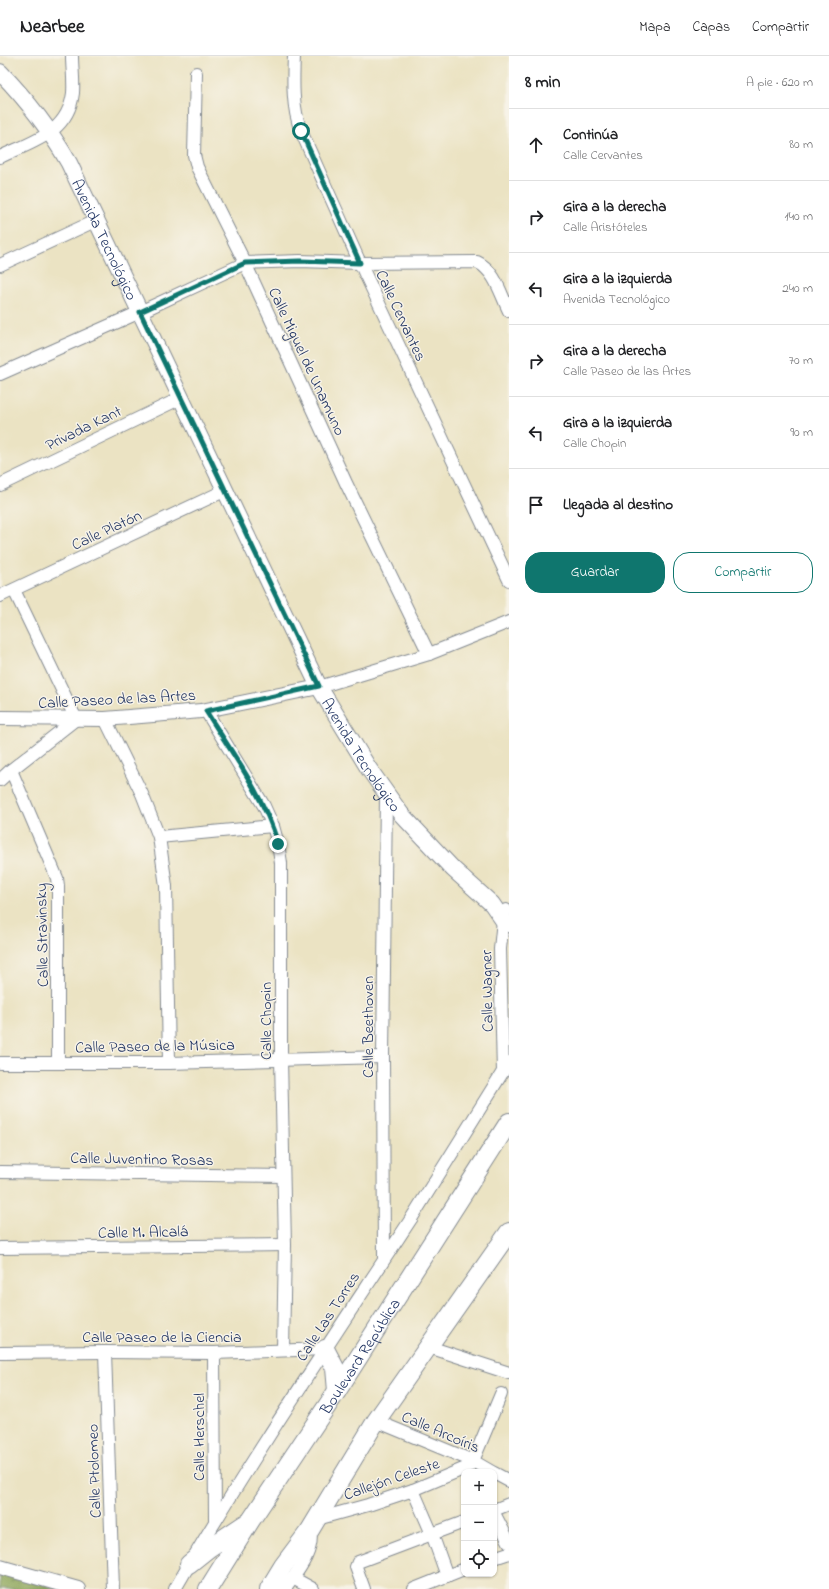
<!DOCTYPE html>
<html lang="es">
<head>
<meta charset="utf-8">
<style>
  :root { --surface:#fff; --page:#f6f6f6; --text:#202124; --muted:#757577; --line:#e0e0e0; --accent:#0f766e }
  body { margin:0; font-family:"Indie Flower",sans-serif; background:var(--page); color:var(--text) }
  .controls { position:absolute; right:12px; bottom:12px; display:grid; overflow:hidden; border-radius:8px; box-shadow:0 1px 3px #0004 }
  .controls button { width:36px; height:36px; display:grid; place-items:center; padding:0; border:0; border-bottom:1px solid var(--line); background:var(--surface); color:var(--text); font:20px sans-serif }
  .stop { position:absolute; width:12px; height:12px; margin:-9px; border:3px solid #0f766e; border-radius:50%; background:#fff }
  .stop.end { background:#0f766e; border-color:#fff; box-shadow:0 1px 4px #0008 }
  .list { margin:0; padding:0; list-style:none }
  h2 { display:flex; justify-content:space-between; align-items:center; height:52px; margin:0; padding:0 16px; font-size:17px }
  h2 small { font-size:13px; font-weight:400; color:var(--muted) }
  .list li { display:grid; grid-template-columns:26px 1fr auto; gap:12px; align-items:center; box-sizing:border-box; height:72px; padding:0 16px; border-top:1px solid var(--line) }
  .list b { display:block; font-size:15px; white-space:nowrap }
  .list p { margin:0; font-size:13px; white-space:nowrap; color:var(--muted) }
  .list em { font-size:13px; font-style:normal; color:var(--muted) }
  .actions { display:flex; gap:8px; padding:12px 16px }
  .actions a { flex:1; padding:9px 0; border:1px solid var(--accent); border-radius:16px; text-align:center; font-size:14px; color:var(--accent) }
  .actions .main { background:var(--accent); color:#fff }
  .icon { flex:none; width:22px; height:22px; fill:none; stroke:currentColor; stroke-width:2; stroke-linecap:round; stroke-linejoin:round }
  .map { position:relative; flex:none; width:509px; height:1533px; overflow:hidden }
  header { display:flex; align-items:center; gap:24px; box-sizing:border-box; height:56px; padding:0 20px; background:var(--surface); border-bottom:1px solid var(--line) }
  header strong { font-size:19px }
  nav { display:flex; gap:22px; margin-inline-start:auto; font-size:14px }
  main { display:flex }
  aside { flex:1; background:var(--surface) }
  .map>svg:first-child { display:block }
  .forest { fill:url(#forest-crowns); stroke:#536a5a }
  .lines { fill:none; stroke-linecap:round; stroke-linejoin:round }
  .minor-casing { stroke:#838990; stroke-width:14 }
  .tertiary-casing { stroke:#838990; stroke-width:16 }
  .secondary-casing { stroke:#838990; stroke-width:18 }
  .primary-casing { stroke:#838990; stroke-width:20 }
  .minor { stroke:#fff; stroke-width:12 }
  .tertiary { stroke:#fff; stroke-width:14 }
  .secondary { stroke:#fff; stroke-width:16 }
  .primary { stroke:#fff; stroke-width:18 }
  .route { stroke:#0f766e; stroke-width:5 }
  .labels { text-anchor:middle; stroke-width:3; stroke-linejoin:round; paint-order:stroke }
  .street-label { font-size:16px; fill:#1b2f5e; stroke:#f7f3e8 }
</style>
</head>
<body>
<header>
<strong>Nearbee</strong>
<nav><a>Mapa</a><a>Capas</a><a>Compartir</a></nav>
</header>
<main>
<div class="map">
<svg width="509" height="1533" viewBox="0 0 509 1533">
  <defs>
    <pattern id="forest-crowns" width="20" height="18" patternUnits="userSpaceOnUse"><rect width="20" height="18" fill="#8ba456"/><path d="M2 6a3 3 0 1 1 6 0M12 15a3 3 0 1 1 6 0" fill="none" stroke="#71864a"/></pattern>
  </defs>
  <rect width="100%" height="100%" fill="#f7f3e8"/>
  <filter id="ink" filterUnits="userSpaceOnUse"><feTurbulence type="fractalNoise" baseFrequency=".025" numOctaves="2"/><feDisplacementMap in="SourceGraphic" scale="8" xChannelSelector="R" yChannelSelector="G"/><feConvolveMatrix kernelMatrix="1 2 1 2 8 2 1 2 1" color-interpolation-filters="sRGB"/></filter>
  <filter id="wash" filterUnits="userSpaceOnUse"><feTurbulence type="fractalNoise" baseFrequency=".012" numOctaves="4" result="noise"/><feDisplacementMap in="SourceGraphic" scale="16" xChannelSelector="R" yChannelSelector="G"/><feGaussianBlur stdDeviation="0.9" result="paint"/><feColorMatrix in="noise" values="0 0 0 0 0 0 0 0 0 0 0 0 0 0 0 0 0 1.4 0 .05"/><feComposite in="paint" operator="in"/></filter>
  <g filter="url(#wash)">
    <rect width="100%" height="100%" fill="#ebe3c3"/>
    <polygon class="forest" points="0,1517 61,1533 0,1533"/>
  </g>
  <g filter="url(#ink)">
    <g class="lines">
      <defs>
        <g id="minor">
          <path d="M294 0C293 26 292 51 301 75L360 207 509 524"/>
          <polyline points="196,17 194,99 197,111 245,207 346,427 429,598"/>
          <path d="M0 101C31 86 68 78 73 37 74 25 72 12 72 0"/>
          <polyline points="0,209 97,164"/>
          <path d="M0 318 140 256 245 207 300 205 360 207 477 206C495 214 501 239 509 255"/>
          <polyline points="0,429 181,342"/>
          <polyline points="0,540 226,434"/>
          <polyline points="319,631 429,598 509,566"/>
          <polyline points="206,655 264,750 273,770 278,788 281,807 281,1003 285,1189 283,1294"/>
          <polyline points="105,663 142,738 159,781 166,830 169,1007"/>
          <polyline points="11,714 57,822 58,830 58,1006"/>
          <polyline points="0,724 11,714 76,663 14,534"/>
          <polyline points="159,781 273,770"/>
          <polyline points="0,1007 169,1007 383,1001"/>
          <polyline points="503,1016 500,893 503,864 506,854"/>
          <polyline points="0,1116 283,1120"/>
          <polyline points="0,1192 285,1189"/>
          <polyline points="384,1203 383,1001 386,739"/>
          <polyline points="429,1291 509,1317"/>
          <polyline points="105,1296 113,1533"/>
          <polyline points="0,1297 105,1296 214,1297 325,1293"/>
          <polyline points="214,1297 215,1465"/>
          <polyline points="376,1365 473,1405 492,1416"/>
          <polyline points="494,1417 509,1425"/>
          <polyline points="413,1434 432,1478 447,1520"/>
          <polyline points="494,1454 509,1448"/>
          <polyline points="494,1457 509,1486"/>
          <polyline points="317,1463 368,1449 413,1434 468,1411 473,1405 501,1338"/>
          <polyline points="494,1502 509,1497"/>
          <polyline points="293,1522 313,1533"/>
          <path d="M175 1533C248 1407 331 1285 411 1163 444 1111 476 1058 509 1006"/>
          <path d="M285 1533C297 1516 315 1495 310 1474"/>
          <polyline points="364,1533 356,1511 358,1506 464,1466"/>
          <polyline points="414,1533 464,1513"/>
        </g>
        <g id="tertiary">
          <polyline points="0,662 105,663 201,655 319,631"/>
          <polyline points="0,1511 78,1533"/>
        </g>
        <g id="secondary">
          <path id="s1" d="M0 16C28 45 49 72 69 107L319 631 369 713 401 758 453 813 492 848 503 864 509 868"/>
        </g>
        <g id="primary">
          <polyline points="325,1293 335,1312 337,1335"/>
          <polyline points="189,1508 209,1492 245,1468"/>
          <path id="s2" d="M208 1533 251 1464 337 1335 509 1066"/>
          <polyline points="269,1533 283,1510 310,1474 376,1365 509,1176"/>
        </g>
      </defs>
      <use href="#minor" class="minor-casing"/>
      <use href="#tertiary" class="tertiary-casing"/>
      <use href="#secondary" class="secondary-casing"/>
      <use href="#primary" class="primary-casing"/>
      <use href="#minor" class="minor"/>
      <use href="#tertiary" class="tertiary"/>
      <use href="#secondary" class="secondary"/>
      <use href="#primary" class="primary"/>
    </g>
  </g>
  <g class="lines" filter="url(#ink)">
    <path class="route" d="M278 788C264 740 232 697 206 655L319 630 140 256 245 207 300 205 360 207 301 75"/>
  </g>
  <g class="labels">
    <g class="street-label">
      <text dy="6" stroke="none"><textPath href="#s1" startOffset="199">Avenida Tecnológico</textPath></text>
      <text transform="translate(402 259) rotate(65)" y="6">Calle Cervantes</text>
      <text transform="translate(308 305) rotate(65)" y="6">Calle Miguel de Unamuno</text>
      <text transform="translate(83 371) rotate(-26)" y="6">Privada Kant</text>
      <text transform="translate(106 473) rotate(-25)" y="6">Calle Platón</text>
      <text transform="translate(117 642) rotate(-3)" y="6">Calle Paseo de las Artes</text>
      <text dy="6" stroke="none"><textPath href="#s1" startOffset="775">Avenida Tecnológico</textPath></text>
      <text transform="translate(41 879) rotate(-91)" y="6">Calle Stravinsky</text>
      <text transform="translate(486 935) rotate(-91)" y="6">Calle Wagner</text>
      <text transform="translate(265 965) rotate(-90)" y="6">Calle Chopin</text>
      <text transform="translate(367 971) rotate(-90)" y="6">Calle Beethoven</text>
      <text transform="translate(155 989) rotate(-1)" y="6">Calle Paseo de la Música</text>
      <text transform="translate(142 1102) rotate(1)" y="6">Calle Juventino Rosas</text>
      <text transform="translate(143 1175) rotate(-1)" y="6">Calle M. Alcalá</text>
      <text transform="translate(327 1260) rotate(-57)" y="6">Calle Las Torres</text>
      <text x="162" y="1286">Calle Paseo de la Ciencia</text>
      <text dy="6" stroke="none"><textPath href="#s2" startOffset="278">Boulevard República</textPath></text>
      <text transform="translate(441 1375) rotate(23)" y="6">Calle Arcoíris</text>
      <text transform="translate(198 1381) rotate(-90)" y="6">Calle Herschel</text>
      <text transform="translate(93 1415) rotate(-92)" y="6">Calle Ptolomeo</text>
      <text transform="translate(391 1422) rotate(-19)" y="6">Callejón Celeste</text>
    </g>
  </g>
</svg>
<div class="controls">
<button>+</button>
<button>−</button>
<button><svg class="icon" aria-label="locate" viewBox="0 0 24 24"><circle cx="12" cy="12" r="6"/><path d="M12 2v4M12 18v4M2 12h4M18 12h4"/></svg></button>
</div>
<div class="stop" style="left:301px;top:75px"></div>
<div class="stop end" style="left:278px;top:788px"></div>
</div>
<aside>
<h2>8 min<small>A pie · 620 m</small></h2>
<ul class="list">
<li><svg class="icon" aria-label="ahead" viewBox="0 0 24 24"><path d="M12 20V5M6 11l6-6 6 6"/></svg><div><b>Continúa</b><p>Calle Cervantes</p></div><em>80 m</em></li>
<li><svg class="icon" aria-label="right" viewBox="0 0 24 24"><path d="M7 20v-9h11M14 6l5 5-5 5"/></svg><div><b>Gira a la derecha</b><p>Calle Aristóteles</p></div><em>140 m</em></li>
<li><svg class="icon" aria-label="left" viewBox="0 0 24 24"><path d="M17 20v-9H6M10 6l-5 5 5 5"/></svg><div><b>Gira a la izquierda</b><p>Avenida Tecnológico</p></div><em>240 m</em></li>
<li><svg class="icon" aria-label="right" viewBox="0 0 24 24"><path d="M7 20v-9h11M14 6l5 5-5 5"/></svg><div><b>Gira a la derecha</b><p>Calle Paseo de las Artes</p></div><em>70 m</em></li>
<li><svg class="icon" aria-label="left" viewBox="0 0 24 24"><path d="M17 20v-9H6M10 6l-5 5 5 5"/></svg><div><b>Gira a la izquierda</b><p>Calle Chopin</p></div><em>90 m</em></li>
<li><svg class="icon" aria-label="arrive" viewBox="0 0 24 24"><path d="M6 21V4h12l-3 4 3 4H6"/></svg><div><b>Llegada al destino</b></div></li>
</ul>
<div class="actions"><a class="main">Guardar</a><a>Compartir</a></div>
</aside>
</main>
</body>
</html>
